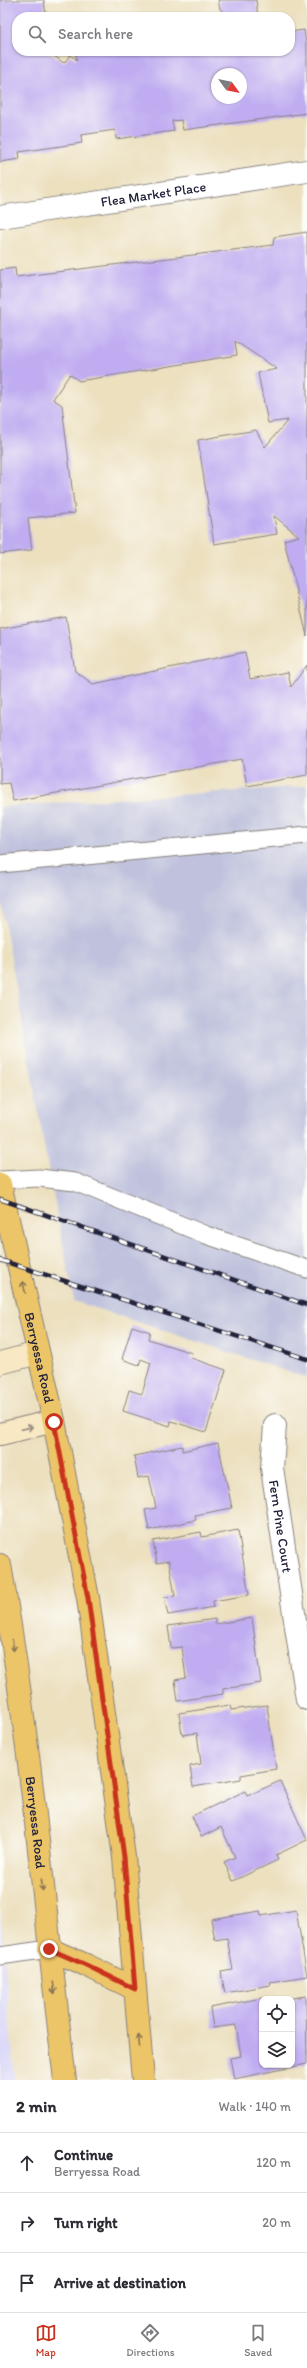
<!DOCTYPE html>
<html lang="en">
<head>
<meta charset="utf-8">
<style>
  :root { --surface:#fff; --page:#f2f2f3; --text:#2b2b33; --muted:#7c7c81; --line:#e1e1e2; --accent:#c8321e }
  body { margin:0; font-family:Itim,sans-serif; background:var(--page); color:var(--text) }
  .controls { position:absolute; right:12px; bottom:12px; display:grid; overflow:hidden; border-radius:8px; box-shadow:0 1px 3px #0004 }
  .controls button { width:36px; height:36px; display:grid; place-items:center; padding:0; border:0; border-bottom:1px solid var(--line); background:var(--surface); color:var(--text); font:20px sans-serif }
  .compass { position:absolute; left:211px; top:68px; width:36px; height:36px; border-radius:50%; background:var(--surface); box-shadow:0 1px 3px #0004; rotate:123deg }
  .stop { position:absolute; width:12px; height:12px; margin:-9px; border:3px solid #c8321e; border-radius:50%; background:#fff }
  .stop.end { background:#c8321e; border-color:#fff; box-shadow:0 1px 4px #0008 }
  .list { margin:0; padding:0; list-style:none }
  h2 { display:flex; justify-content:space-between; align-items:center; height:52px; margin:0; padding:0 16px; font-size:17px }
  h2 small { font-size:13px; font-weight:400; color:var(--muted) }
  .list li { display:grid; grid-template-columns:26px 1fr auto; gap:12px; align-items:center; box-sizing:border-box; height:60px; padding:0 16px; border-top:1px solid var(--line) }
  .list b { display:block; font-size:15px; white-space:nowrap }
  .list p { margin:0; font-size:13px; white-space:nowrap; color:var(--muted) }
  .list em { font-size:13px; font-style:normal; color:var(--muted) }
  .icon { flex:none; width:22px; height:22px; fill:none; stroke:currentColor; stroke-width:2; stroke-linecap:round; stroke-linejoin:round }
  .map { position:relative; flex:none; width:307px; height:2080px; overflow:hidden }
  .search { position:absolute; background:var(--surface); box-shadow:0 1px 3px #0004; left:12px; right:12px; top:12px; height:44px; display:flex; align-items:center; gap:10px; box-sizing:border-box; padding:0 14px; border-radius:16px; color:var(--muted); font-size:15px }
  .sheet { height:232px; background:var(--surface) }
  nav { display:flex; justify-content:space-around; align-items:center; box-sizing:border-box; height:56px; border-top:1px solid var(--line); background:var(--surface); font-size:11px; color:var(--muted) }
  nav a { display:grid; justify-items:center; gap:2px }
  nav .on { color:var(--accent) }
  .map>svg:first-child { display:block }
  .built { fill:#d9d7f8 }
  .industrial { fill:#c0c2dd }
  .building { fill:#bfacf1; fill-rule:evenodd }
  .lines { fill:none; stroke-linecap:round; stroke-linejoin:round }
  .lane-casing { stroke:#87817d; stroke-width:19 }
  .street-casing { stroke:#87817d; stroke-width:24 }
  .secondary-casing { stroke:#87817d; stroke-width:24 }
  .primary-casing { stroke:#87817d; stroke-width:24 }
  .lane { stroke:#fff; stroke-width:17 }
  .street { stroke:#fff; stroke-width:22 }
  .secondary { stroke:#f8e8c3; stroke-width:22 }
  .primary { stroke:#edc569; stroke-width:22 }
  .rail-casing { stroke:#22223b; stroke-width:4.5 }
  .rail { stroke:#fdfcf7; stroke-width:3; stroke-dasharray:9; stroke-linecap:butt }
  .oneway { stroke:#887452 }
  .oneway2 { stroke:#988f86 }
  .route { stroke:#c8321e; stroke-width:5 }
  .labels { text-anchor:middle; stroke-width:3.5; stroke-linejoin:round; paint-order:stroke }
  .street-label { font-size:14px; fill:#22223b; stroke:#fdfcf7 }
</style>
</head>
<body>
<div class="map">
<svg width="307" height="2080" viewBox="0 0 307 2080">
  <rect width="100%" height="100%" fill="#fdfcf7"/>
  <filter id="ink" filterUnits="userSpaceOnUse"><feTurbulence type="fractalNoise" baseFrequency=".025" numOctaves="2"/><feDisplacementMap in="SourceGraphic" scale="8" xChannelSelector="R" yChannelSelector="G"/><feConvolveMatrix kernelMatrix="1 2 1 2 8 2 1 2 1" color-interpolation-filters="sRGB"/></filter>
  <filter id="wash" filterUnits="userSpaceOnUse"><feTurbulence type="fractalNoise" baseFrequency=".012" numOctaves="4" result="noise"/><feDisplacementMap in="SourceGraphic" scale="16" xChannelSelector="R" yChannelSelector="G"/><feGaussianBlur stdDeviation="0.9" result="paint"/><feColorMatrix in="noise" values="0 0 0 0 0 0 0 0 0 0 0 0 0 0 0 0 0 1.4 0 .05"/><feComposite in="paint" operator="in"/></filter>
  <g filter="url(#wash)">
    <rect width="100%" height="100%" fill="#ece0bf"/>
    <polygon class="built" points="0,1910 15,2080 0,2080"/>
    <polygon class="industrial" points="307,786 307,1378 74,1301 45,1151 0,896 0,807"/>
    <g id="blocks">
      <g class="building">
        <path d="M0 0H44L46 17H17V51H47L64 63 70 55 77 60 75 51H290V32L304 30 307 49V113L183 130 181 120 172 121 174 131 116 139 115 130 81 135 82 143 19 152 20 159 0 162ZM217 74H241V98H217Z"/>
        <polygon points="218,0 256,0 258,17 224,17 226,14 220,9"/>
        <polygon points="307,232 307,636 284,540 299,536 274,516 277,534 214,544 198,440 256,430 265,447 288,420 268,423 258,373 277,369 235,341 237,355 79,381 70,374 53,399 62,405 75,513 28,518 32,550 0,554 0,270 15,268 16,277 273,245 274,237"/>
        <polygon points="66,617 75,671 93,684 245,652 250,679 288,672 291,687 307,665 307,775 247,786 242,759 13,801 9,783 0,784 0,629"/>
        <polygon points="132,1326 150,1332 148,1339 192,1353 191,1358 226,1370 206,1432 171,1421 170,1426 123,1411 129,1390 142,1394 151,1363 141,1359 139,1365 122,1359"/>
        <polygon points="218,1443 232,1508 195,1515 196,1520 149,1530 145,1510 156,1508 149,1476 138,1478 134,1456 182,1446 182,1451"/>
        <polygon points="238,1530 249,1595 213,1601 214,1607 168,1615 164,1597 175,1596 169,1561 157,1563 153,1541 201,1532 202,1537"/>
        <polygon points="252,1618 261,1683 223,1689 223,1694 178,1701 175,1680 186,1678 182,1647 171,1648 168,1626 215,1619 215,1624"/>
        <polygon points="230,1705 231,1710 267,1705 276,1769 241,1775 241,1779 193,1787 190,1766 201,1764 197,1733 182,1735 179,1713"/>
        <polygon points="280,1781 307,1840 276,1855 278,1860 233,1881 224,1862 235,1857 221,1827 201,1837 192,1816 245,1791 247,1796"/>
        <polygon points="296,1910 307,1976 270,1982 271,1985 225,1993 221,1972 233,1970 227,1938 215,1940 211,1919 260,1911 261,1916"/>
        <polygon points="306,1996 307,2064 234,2079 230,2058 241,2056 236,2025 213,2028 210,2008 262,1998 262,2065 292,2065 292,1998"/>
      </g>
    </g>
  </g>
  <g filter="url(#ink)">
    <use href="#blocks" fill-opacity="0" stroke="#87817d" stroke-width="1"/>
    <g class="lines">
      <defs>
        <g id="lane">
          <polyline points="0,864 307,835"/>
          <polyline points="0,1180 39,1178 75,1182 206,1235 307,1269"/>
          <polyline points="0,1956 49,1949"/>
        </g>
        <g id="street">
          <path id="s1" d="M0 217 307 171"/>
          <path id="s2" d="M275 1425 272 1468 307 1699"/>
        </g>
        <g id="secondary">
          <polyline points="0,1363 38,1353"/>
          <polyline points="0,1434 54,1421"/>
        </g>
        <g id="primary">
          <path id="s3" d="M0 1184 54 1421 88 1598 124 1857 143 2080"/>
          <path id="s4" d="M0 1565C30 1735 44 1908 65 2080"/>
          <polyline points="49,1949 86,1965 135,1989"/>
        </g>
      </defs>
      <use href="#lane" class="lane-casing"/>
      <use href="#street" class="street-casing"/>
      <use href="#secondary" class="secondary-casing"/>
      <use href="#primary" class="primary-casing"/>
      <use href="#lane" class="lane"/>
      <use href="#street" class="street"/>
      <use href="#secondary" class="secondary"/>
      <use href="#primary" class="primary"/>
      <defs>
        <g id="rail">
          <polyline points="0,1199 307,1305"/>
          <polyline points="0,1260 307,1359"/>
        </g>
      </defs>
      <use href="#rail" class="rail-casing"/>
      <use href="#rail" class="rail"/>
    </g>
    <defs><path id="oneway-shaft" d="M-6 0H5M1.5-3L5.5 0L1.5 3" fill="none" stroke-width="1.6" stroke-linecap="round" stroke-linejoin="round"/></defs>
    <g class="oneway">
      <use href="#oneway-shaft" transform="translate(24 1287) rotate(-103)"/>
      <use href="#oneway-shaft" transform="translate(13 1645) rotate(83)"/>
      <use href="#oneway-shaft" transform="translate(42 1885) rotate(84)"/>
      <use href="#oneway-shaft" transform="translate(54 1988) rotate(83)"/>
      <use href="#oneway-shaft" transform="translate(139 2041) rotate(-95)"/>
    </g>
    <use class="oneway2" href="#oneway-shaft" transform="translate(27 1428) rotate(-13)"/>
  </g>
  <g class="lines" filter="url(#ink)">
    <polyline class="route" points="49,1949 86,1965 135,1989 124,1857 88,1598 54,1422"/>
  </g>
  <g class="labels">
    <g class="street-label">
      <text dy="5" stroke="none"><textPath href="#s1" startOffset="155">Flea Market Place</textPath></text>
      <text dy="5" stroke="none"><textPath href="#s3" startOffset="178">Berryessa Road</textPath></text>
      <text dy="5" stroke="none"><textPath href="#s2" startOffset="102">Fern Pine Court</textPath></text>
      <text dy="5" stroke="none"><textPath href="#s4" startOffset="260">Berryessa Road</textPath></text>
    </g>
  </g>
</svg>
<div class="controls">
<button><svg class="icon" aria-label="locate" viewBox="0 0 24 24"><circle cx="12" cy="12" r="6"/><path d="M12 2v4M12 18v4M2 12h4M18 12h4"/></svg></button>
<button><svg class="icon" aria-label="layers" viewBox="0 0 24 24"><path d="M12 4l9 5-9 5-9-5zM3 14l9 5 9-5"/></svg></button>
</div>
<svg class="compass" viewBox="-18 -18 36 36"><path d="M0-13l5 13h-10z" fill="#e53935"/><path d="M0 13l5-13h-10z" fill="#7c7c81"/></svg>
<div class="stop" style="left:54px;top:1422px"></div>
<div class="stop end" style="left:49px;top:1949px"></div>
<div class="search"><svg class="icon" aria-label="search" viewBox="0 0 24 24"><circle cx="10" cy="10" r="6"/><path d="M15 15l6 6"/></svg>Search here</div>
</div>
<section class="sheet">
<h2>2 min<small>Walk · 140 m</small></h2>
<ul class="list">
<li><svg class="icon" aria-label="ahead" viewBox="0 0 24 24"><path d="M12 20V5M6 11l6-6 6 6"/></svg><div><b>Continue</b><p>Berryessa Road</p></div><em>120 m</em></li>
<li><svg class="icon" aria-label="right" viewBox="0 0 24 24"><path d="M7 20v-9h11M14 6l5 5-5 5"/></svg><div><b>Turn right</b></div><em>20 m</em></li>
<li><svg class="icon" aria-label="arrive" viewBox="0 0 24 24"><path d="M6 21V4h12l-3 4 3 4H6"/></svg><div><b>Arrive at destination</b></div></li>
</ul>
</section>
<nav>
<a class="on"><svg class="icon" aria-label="map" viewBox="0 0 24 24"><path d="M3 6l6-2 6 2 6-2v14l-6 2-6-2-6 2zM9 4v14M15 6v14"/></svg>Map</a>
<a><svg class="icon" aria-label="directions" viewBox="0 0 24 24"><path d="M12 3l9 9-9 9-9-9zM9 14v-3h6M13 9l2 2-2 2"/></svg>Directions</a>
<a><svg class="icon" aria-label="saved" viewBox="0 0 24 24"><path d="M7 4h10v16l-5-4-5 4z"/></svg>Saved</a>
</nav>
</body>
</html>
